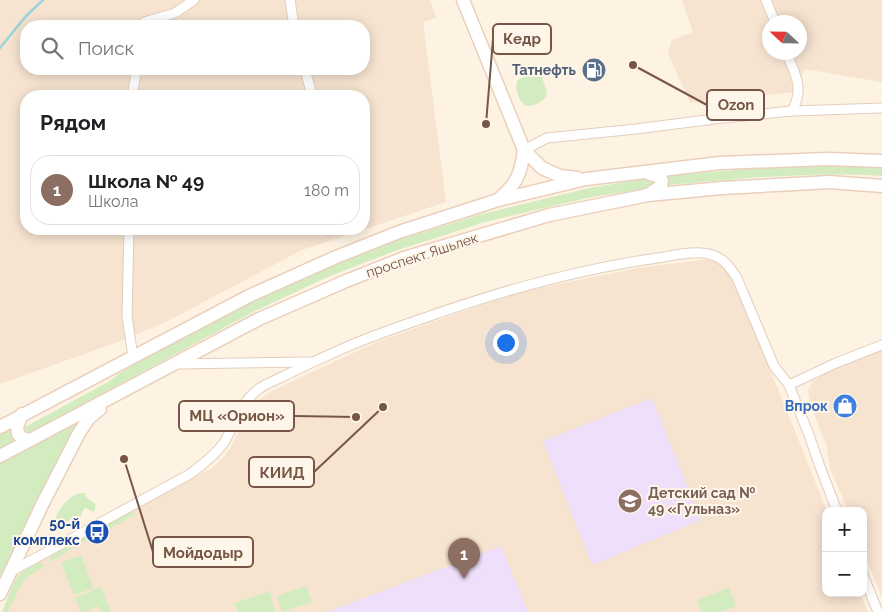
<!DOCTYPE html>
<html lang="ru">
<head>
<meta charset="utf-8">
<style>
  :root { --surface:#fff; --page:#f6f6f6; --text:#202124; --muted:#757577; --line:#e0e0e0; --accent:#f1603e }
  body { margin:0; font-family:Raleway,sans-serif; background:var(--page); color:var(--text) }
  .controls { position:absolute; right:15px; bottom:15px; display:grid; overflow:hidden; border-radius:10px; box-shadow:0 2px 12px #0003 }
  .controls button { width:45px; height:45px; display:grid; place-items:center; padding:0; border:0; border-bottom:1px solid var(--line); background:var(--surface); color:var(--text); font:25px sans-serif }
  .compass { position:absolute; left:762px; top:15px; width:45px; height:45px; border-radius:50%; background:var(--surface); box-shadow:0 2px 12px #0003; rotate:292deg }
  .you { position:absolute; left:505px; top:342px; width:18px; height:18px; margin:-12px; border:4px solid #fff; border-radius:50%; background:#1a73e8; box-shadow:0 0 0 8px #1a73e833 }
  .badge { display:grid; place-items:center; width:32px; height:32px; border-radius:50%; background:var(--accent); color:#fff; font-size:16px; font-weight:700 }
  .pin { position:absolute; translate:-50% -41px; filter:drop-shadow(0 1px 2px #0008) }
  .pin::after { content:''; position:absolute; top:26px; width:18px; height:15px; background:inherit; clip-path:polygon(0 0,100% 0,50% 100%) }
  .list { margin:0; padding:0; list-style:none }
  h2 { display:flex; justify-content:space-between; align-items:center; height:65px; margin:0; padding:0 20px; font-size:21px }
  h2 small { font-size:16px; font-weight:400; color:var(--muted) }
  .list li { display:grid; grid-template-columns:32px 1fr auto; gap:15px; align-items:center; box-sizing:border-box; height:70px; margin:0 10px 10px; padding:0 10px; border:1px solid var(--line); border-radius:20px }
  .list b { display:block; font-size:19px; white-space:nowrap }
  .list p { margin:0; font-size:16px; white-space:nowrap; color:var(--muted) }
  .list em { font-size:16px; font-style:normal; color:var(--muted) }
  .icon { flex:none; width:28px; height:28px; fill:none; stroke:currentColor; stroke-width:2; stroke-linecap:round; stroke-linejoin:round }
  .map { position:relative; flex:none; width:882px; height:612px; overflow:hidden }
  .search { position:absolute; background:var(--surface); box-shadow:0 2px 12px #0003; left:20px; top:20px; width:350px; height:55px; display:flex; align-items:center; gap:12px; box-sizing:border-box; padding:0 18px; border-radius:20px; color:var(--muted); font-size:19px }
  .panel { position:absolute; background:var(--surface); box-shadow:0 2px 12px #0003; left:20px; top:90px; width:350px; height:145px; border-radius:20px }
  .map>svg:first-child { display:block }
  .residential { fill:#f6e3d0; fill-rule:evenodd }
  .education { fill:#efdffa }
  .green { fill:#d3ecbf }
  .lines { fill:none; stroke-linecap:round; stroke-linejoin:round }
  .stream { stroke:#9ad3db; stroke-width:2.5 }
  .street-casing { stroke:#e3cebd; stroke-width:11 }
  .secondary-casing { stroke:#ead0bc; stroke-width:15 }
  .street { stroke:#fff; stroke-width:9 }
  .secondary { stroke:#fff; stroke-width:12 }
  .labels { text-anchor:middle; stroke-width:4; stroke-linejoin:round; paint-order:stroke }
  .service-label { font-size:14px; font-weight:bold; fill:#4e5e75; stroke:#fff6ea; text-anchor:end }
  .street-label { font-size:14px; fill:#775646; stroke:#fff6ea }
  .shop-label { font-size:14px; font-weight:bold; fill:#366cbe; stroke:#fff6ea; text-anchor:end }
  .education-label { font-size:14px; font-weight:bold; fill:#785e54; stroke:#fff6ea; text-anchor:start }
  .transit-label { font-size:14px; font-weight:bold; fill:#164399; stroke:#fff6ea; text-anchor:end }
  .leader { fill:none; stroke:#775646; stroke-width:2 }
  .callout-dot { fill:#775646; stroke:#fff6ea; stroke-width:2 }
  .callout { fill:#fff6ea; stroke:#775646; stroke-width:2 }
  .callout-label { font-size:15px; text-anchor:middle; font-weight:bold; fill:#775646 }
</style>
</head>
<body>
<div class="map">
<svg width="882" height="612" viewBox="0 0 882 612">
  <rect width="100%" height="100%" fill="#fef2e2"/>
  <g class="residential">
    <path d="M0 0H430L436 18 423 22 446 202 302 250 166 322 118 342 0 384ZM26 26H364V69H26ZM26 96H364V229H26Z"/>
    <path d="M682 0H882V82L805 69 795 92 690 103 668 53 672 40 693 32ZM770 22H800V52H770Z"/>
    <polygon points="710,259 721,264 734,280 827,511 826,511 826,593 860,593 868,612 2,612 17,576 20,573 31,564 212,468 223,458 231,447 245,419 258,401 264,396 274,390 379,341 495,300 535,289 638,268"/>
    <polygon points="882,349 882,597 863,550 863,511 848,511 830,468 827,447 811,406 808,391 812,382 829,371"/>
  </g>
  <g class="education">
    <polygon points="652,398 701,520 592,565 543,441"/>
    <polygon points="501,546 528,612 327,612"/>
  </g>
  <g class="green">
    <path d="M537 73 542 77 547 93C546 96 546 98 543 100 540 103 529 108 525 105 520 103 513 85 518 80 522 76 531 75 537 73Z"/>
    <path d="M824 165 882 167V176C811 171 740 179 669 185L667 176 780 166Z"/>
    <polygon points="649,178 653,180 654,185 652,188 592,197 548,207 485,222 395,251 330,276 255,311 28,434 24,432 25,427 108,382 130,366 251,302 326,266 392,242 482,214 589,188"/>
    <path d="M78 421C51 474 23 527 0 581V463Z"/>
    <polygon points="12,429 18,440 0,450 0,435"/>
    <path d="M80 493H84L87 498 95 504V510L93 512 86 508 84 509 80 517 71 519 58 529H55L54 527C53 515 68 495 80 493Z"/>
    <polygon points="129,512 131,512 136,514 107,530 104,525"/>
    <polygon points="88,534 90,538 50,562 50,558 53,553"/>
    <polygon points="81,555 93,588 74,595 61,563"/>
    <path d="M38 562 41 563 44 566 27 577 23 581 8 612H2C11 592 15 569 38 562Z"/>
    <polygon points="306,586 312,602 282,612 277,596"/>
    <polygon points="101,587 111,612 101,612 98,606 84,612 81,612 75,598"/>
    <polygon points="729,588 736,606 720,612 702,612 697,600"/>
    <polygon points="270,591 275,612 238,612 234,603"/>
  </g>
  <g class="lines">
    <polyline class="stream" points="0,48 26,16 43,0"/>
    <defs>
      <g id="street">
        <polyline points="290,0 294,26"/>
        <polyline points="766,0 775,22"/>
        <polyline points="140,26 144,22 175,13 194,0"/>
        <path d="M786 52C795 74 805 88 792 111"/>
        <polyline points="305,69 312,96"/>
        <polyline points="132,96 137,69"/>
        <polyline points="524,150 547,138 636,129 714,119 792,111 882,108"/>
        <polyline points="129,229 127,316 133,357"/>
        <polyline points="329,229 329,231"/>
        <polyline points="177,364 309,362"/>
        <polyline points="789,385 836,363 882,345"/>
        <path d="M10 572 190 474C202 465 214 456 223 444 236 424 239 403 260 388 268 383 276 380 284 376 303 366 322 358 342 349 371 336 401 326 430 316 504 290 580 269 657 258 672 256 695 250 709 254 723 257 730 267 737 278L774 366 789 385 809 435 819 464 837 511"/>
        <polyline points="863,575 878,612"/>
      </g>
      <g id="secondary">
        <polyline points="463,0 524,150 542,168 560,176 578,178"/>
        <polyline points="648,173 660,177 662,181 661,186 648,195"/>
        <path d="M499 199C517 183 521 174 524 150"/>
        <polyline points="22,414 17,427 18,434 22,438 30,440"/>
        <polyline points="0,427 249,296 336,257 399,232 498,200 586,179 720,163 828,159 882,161"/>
        <polyline points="0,456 259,319 346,281 404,258 549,215 648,195 722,188 830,182 882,186"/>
        <polyline points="0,594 42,505 79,433 89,418 100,409"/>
      </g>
    </defs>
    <use href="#street" class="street-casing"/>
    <use href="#secondary" class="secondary-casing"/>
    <use href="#street" class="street"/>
    <use href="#secondary" class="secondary"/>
  </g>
  <defs>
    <symbol id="fuel-disc" viewBox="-11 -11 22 22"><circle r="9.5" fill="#5c6f8a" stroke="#fff6ea"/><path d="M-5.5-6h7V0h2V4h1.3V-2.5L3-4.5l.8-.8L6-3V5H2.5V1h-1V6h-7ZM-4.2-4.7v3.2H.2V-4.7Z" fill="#fff"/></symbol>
    <symbol id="shop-disc" viewBox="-11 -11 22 22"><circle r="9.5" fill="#3f7fe0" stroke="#fff6ea"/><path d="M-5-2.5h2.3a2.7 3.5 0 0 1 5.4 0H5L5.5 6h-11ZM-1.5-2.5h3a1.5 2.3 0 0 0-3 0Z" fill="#fff"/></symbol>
    <symbol id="school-disc" viewBox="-11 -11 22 22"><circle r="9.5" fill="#8d6e63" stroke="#fff6ea"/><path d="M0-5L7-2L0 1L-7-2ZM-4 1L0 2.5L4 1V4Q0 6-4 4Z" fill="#fff"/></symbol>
    <symbol id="bus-disc" viewBox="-11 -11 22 22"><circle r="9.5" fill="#1a4fb4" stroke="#fff6ea"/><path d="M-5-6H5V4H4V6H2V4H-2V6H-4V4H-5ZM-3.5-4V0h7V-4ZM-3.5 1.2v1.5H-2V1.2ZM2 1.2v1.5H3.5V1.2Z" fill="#fff"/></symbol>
  </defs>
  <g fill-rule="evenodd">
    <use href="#fuel-disc" x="580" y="56" width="28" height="28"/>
    <use href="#shop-disc" x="831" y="392" width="28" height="28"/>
    <use href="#school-disc" x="616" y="487" width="28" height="28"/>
    <use href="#bus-disc" x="83" y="518" width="28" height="28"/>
  </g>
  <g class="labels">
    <g class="service-label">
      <text x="576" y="75">Татнефть</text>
    </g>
    <g class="street-label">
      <text transform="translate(422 255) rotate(-18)" y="5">проспект Яшьлек</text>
    </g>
    <g class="shop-label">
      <text x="828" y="411">Впрок</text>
    </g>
    <g class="education-label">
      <text x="648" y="498">Детский сад №<tspan x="648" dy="16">49 «Гульназ»</tspan></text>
    </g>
    <g class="transit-label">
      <text x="80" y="529">50-й<tspan x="80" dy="16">комплекс</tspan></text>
    </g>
  </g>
  <path class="leader" d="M486 124L493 39M633 65L707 105M356 417L294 416M383 407L314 472M124 459L153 552"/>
  <g class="callout-dot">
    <circle cx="486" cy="124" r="5"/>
    <circle cx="633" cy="65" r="5"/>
    <circle cx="356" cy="417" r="5"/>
    <circle cx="383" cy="407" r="5"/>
    <circle cx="124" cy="459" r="5"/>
  </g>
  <g class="callout">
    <rect x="493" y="24" width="58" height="30" rx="5"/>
    <rect x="707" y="90" width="57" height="30" rx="5"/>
    <rect x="179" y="401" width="115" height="30" rx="5"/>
    <rect x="249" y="457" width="65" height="30" rx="5"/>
    <rect x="153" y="537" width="100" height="30" rx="5"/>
  </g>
  <g class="callout-label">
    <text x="522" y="44">Кедр</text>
    <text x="736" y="110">Ozon</text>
    <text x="237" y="421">МЦ «Орион»</text>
    <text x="282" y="478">КИИД</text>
    <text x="203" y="558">Мойдодыр</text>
  </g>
</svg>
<div class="controls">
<button>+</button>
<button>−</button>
</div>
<svg class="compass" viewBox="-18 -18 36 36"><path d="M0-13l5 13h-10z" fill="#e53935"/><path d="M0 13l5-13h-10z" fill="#757577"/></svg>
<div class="you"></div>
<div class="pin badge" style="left:464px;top:579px;background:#8d6e63">1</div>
<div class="search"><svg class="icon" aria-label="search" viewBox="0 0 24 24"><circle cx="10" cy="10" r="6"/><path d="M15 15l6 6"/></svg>Поиск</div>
<section class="panel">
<h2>Рядом<small></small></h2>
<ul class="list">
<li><span class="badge" style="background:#8d6e63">1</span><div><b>Школа № 49</b><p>Школа</p></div><em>180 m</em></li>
</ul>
</section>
</div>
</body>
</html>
